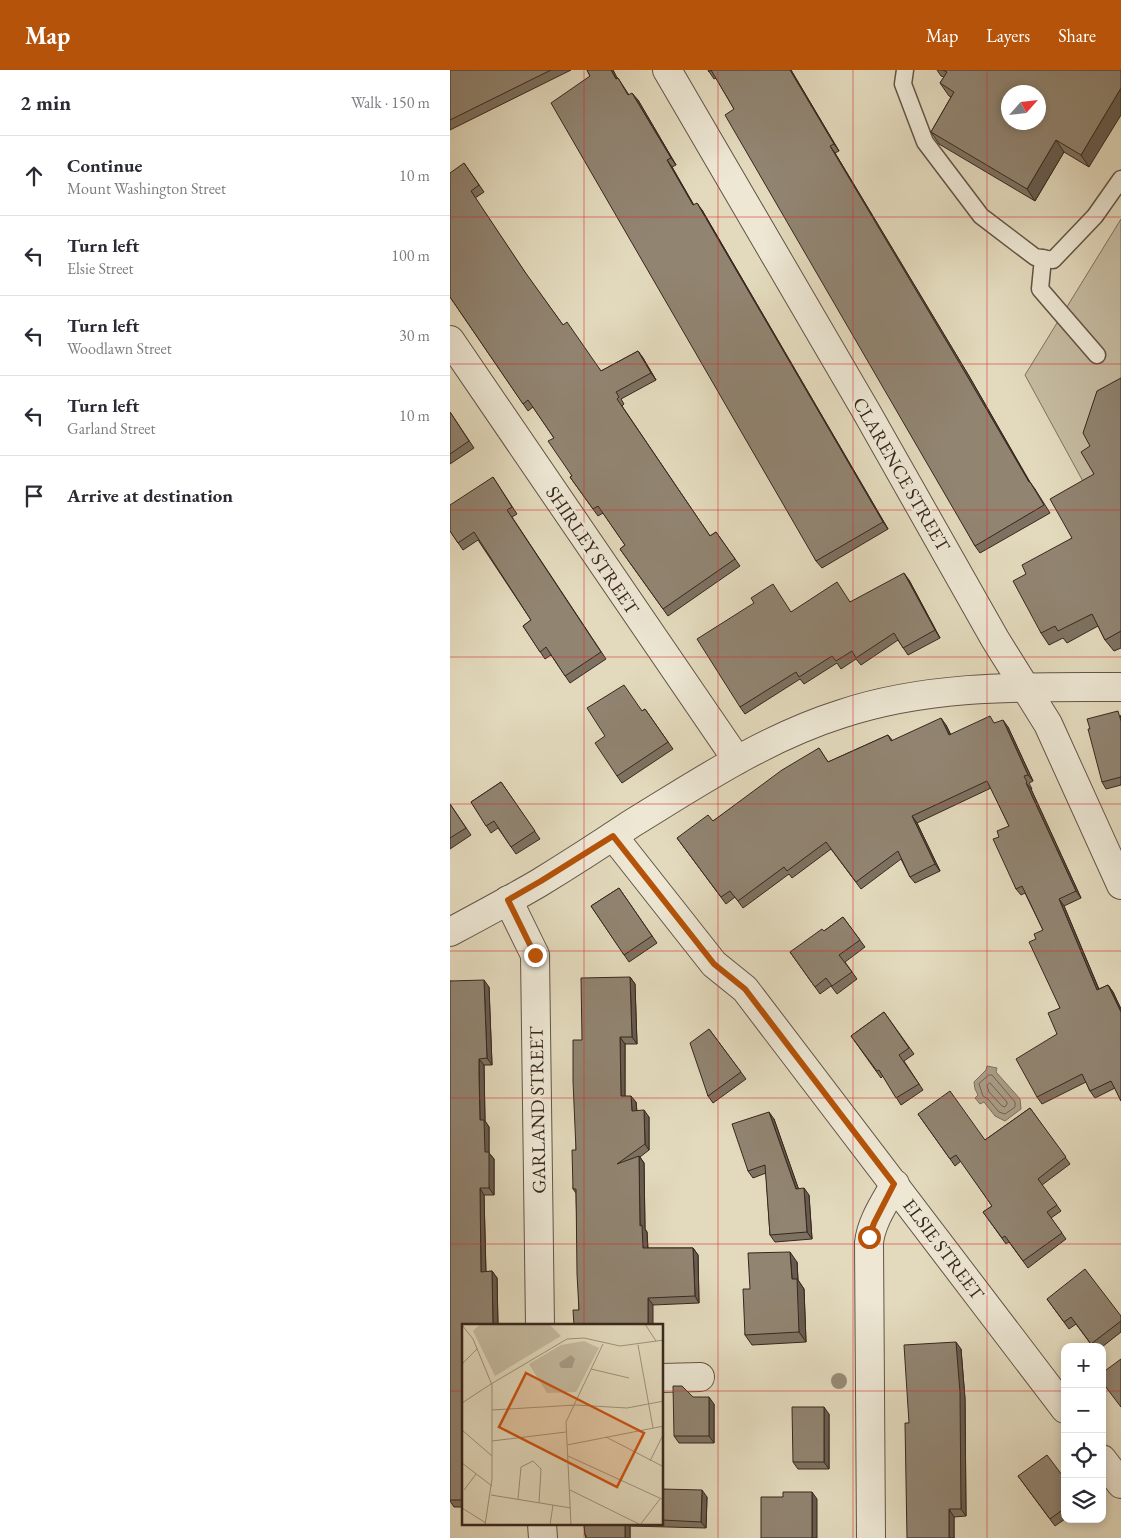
<!DOCTYPE html>
<html lang="en">
<head>
<meta charset="utf-8">
<style>
  :root { --surface:#fff; --page:#f7f7f7; --text:#2b2b33; --muted:#7c7c81; --line:#e1e1e2; --accent:#b45309 }
  body { margin:0; font-family:"EB Garamond",serif; background:var(--page); color:var(--text) }
  .controls { position:absolute; right:15px; bottom:15px; display:grid; overflow:hidden; border-radius:10px; box-shadow:0 2px 8px #0003 }
  .controls button { width:45px; height:45px; display:grid; place-items:center; padding:0; border:0; border-bottom:1px solid var(--line); background:var(--surface); color:var(--text); font:25px sans-serif }
  .compass { position:absolute; left:551px; top:15px; width:45px; height:45px; border-radius:50%; background:var(--surface); box-shadow:0 2px 8px #0003; rotate:63deg }
  .stop { position:absolute; width:15px; height:15px; margin:-11px; border:4px solid #b45309; border-radius:50%; background:#fff }
  .stop.end { background:#b45309; border-color:#fff; box-shadow:0 1px 5px #0008 }
  .list { margin:0; padding:0; list-style:none }
  h2 { display:flex; justify-content:space-between; align-items:center; height:65px; margin:0; padding:0 20px; font-size:21px }
  h2 small { font-size:16px; font-weight:400; color:var(--muted) }
  .list li { display:grid; grid-template-columns:32px 1fr auto; gap:15px; align-items:center; box-sizing:border-box; height:80px; padding:0 20px; border-top:1px solid var(--line) }
  .list b { display:block; font-size:19px; white-space:nowrap }
  .list p { margin:0; font-size:16px; white-space:nowrap; color:var(--muted) }
  .list em { font-size:16px; font-style:normal; color:var(--muted) }
  .icon { flex:none; width:28px; height:28px; fill:none; stroke:currentColor; stroke-width:2; stroke-linecap:round; stroke-linejoin:round }
  .map { position:relative; flex:none; width:671px; height:1468px; overflow:hidden }
  header { display:flex; align-items:center; gap:30px; box-sizing:border-box; height:70px; padding:0 25px; background:var(--accent); color:#fff }
  header strong { font-size:24px }
  nav { display:flex; gap:28px; margin-inline-start:auto; font-size:18px }
  main { display:flex }
  aside { flex:1; background:var(--surface) }
  .map>svg:first-child { display:block }
  .green { fill:#c6bca2; stroke:#7f7260 }
  .water { fill:#a99d87; stroke:#7c6e5d }
  .lines { fill:none; stroke-linecap:round; stroke-linejoin:round }
  .shore { stroke:#706252; stroke-width:1 }
  .service-casing { stroke:#635446; stroke-width:19 }
  .minor-casing { stroke:#635446; stroke-width:30 }
  .tertiary-casing { stroke:#635446; stroke-width:30 }
  .service { stroke:#ede7d4; stroke-width:16 }
  .minor { stroke:#ede7d4; stroke-width:28 }
  .tertiary { stroke:#ede7d4; stroke-width:28 }
  .tree { fill:#998c78 }
  .wall { fill:#7d7261; stroke:#38271e }
  .shaded-wall { fill:#665c4f; stroke:#38271e }
  .building { fill:#918471; stroke:#38271e; fill-rule:evenodd }
  .route { stroke:#b45309; stroke-width:6 }
  .grid { fill:none; stroke:#d62828; stroke-width:1; stroke-opacity:0.55 }
  .labels { text-anchor:middle; stroke-width:5; stroke-linejoin:round; paint-order:stroke }
  .street-label { font-size:19px; fill:#38271e; stroke:#ede7d4 }
  .inset-road { fill:none; stroke:#9f927d; stroke-width:1 }
  .view { fill:#ce520f; fill-opacity:0.15; stroke:#ce520f; stroke-width:2.5 }
  .inset-edge { fill:none; stroke:#38271e; stroke-width:2.5 }
</style>
</head>
<body>
<header>
<strong>Map</strong>
<nav><a>Map</a><a>Layers</a><a>Share</a></nav>
</header>
<main>
<aside>
<h2>2 min<small>Walk · 150 m</small></h2>
<ul class="list">
<li><svg class="icon" aria-label="ahead" viewBox="0 0 24 24"><path d="M12 20V5M6 11l6-6 6 6"/></svg><div><b>Continue</b><p>Mount Washington Street</p></div><em>10 m</em></li>
<li><svg class="icon" aria-label="left" viewBox="0 0 24 24"><path d="M17 20v-9H6M10 6l-5 5 5 5"/></svg><div><b>Turn left</b><p>Elsie Street</p></div><em>100 m</em></li>
<li><svg class="icon" aria-label="left" viewBox="0 0 24 24"><path d="M17 20v-9H6M10 6l-5 5 5 5"/></svg><div><b>Turn left</b><p>Woodlawn Street</p></div><em>30 m</em></li>
<li><svg class="icon" aria-label="left" viewBox="0 0 24 24"><path d="M17 20v-9H6M10 6l-5 5 5 5"/></svg><div><b>Turn left</b><p>Garland Street</p></div><em>10 m</em></li>
<li><svg class="icon" aria-label="arrive" viewBox="0 0 24 24"><path d="M6 21V4h12l-3 4 3 4H6"/></svg><div><b>Arrive at destination</b></div></li>
</ul>
</aside>
<div class="map">
<svg width="671" height="1468" viewBox="0 0 671 1468">
  <rect width="100%" height="100%" fill="#e3dabd"/>
  <filter id="stains"><feTurbulence type="fractalNoise" baseFrequency=".004" numOctaves="4"/><feColorMatrix values="0 0 0 0 .2 0 0 0 0 .09 0 0 0 0 .02 0 0 0 .5 -.17"/></filter>
  <radialGradient id="worn" r=".72"><stop offset=".6" stop-color="#630" stop-opacity="0"/><stop offset="1" stop-color="#630" stop-opacity=".3"/></radialGradient>
  <polygon class="green" points="671,149 671,481 575,305"/>
  <polygon class="water" points="537,996 547,998 546,1002 570,1029 571,1039 555,1051 545,1046 534,1032 530,1034 525,1028 528,1025 525,1019 524,1012 536,1000"/>
  <g class="lines">
    <g class="shore">
      <polygon points="539,1005 542,1005 565,1032 565,1037 555,1044 549,1042 538,1029 533,1026 529,1014"/>
      <polygon points="540,1013 557,1032 557,1034 555,1037 552,1036 539,1022 537,1016"/>
    </g>
    <defs>
      <g id="service">
        <polyline points="455,0 453,14 475,72 531,146 585,187 603,190 645,146 671,109"/>
        <polyline points="593,188 590,219 647,285"/>
      </g>
      <g id="minor">
        <polyline points="217,0 416,341 545,569 598,654 671,815"/>
        <polyline points="0,270 287,690"/>
        <polyline points="163,766 264,894 295,919 615,1339"/>
        <polyline points="212,1308 250,1307"/>
        <polyline points="652,1389 671,1414"/>
        <path d="M421 1468 419 1173C421 1152 435 1132 445 1114"/>
      </g>
      <g id="tertiary">
        <polyline points="58,830 85,885 90,1256"/>
        <path d="M0 862C30 846 60 830 89 813 120 794 151 774 181 754 248 713 315 668 391 644 481 614 577 617 671 617"/>
        <polyline points="92,1454 93,1468"/>
      </g>
    </defs>
    <use href="#service" class="service-casing"/>
    <use href="#minor" class="minor-casing"/>
    <use href="#tertiary" class="tertiary-casing"/>
    <use href="#service" class="service"/>
    <use href="#minor" class="minor"/>
    <use href="#tertiary" class="tertiary"/>
  </g>
  <circle class="tree" cx="389" cy="1311" r="8"/>
  <g class="wall">
    <polygon points="0,0 121,0 0,60"/>
    <polygon points="137,0 163,0 167,8 168,8 179,25 188,30 226,95 222,97 244,135 252,140 438,459 372,498 366,491 140,6"/>
    <polygon points="258,0 341,0 389,81 385,83 519,306 580,412 585,419 600,443 530,483 525,476 284,39 266,8 264,9"/>
    <polygon points="487,0 671,0 639,97 614,82 585,131 489,74 481,62 501,27 499,26 490,13 494,7 491,6"/>
    <polygon points="14,93 34,122 25,128 78,207 113,255 151,301 188,281 193,288 206,310 171,329 174,334 172,336 260,466 266,462 290,496 218,546 170,479 175,475 153,443 148,446 120,407 122,406 104,368 83,337 78,341 0,227"/>
    <polygon points="671,308 671,578 664,581 655,570 648,556 617,573 613,568 599,575 591,563 576,504 622,468 644,404 640,376"/>
    <polygon points="0,342 24,378 0,394"/>
    <polygon points="43,407 67,444 62,447 156,589 120,613 101,585 95,589 73,556 81,550 28,470 13,480 0,461"/>
    <polygon points="459,510 490,568 458,585 448,570 411,595 406,589 391,599 387,593 354,614 350,609 295,644 290,637 341,542 400,532"/>
    <polygon points="195,639 223,679 172,713 167,706 192,641"/>
    <polygon points="671,645 671,715 656,719 652,712"/>
    <polygon points="545,653 558,657 583,711 579,713 582,719 581,719 631,828 614,836 649,919 658,915 663,922 671,939 671,1031 665,1018 645,1028 640,1021 636,1012 592,1034 587,1027 607,964 610,938 586,869 593,860 575,823 571,825 566,819 549,767 559,756 541,718 467,753 490,801 465,813 460,807 451,789 411,819 381,779 342,808 339,804 293,838 285,827 276,834 227,768 263,751 369,678 378,692 438,665 443,671 496,655 501,665"/>
    <polygon points="51,712 90,769 66,784 48,758 41,763 21,732"/>
    <polygon points="0,734 21,765 0,779"/>
    <polygon points="169,818 207,873 179,892 141,836"/>
    <polygon points="393,847 415,877 395,892 407,909 387,924 381,916 370,924 340,882 374,861"/>
    <polygon points="180,907 185,914 187,974 175,974 175,1026 186,1032 187,1041 199,1047 199,1080 190,1087 194,1093 195,1159 197,1162 198,1178 243,1178 248,1185 249,1233 203,1235 129,1240 126,1123 123,1119 126,1080 132,970"/>
    <polygon points="0,911 39,917 42,995 34,995 35,1051 39,1057 39,1083 44,1089 44,1125 34,1125 36,1202 42,1201 47,1208 48,1256 14,1256 14,1437 4,1437 0,1431"/>
    <polygon points="434,942 464,984 454,991 473,1020 451,1035 433,1006 431,1008 401,966"/>
    <polygon points="259,959 296,1009 263,1033 258,1026"/>
    <polygon points="580,1038 620,1094 592,1115 611,1141 601,1148 616,1169 578,1198 559,1172 556,1174 533,1142 542,1136 511,1091 505,1096 468,1044 535,1070"/>
    <polygon points="324,1049 348,1118 359,1125 362,1169 325,1172 320,1165 316,1103 303,1108 298,1101"/>
    <polygon points="347,1192 348,1210 354,1219 356,1272 302,1275 295,1265 300,1219"/>
    <polygon points="597,1229 671,1246 671,1262 652,1277 643,1277 626,1254 619,1259"/>
    <polygon points="511,1279 515,1329 516,1446 504,1447 504,1468 459,1353"/>
    <polygon points="264,1334 264,1373 229,1373 224,1366"/>
    <polygon points="379,1344 379,1399 348,1399 343,1392"/>
    <polygon points="568,1406 615,1409 615,1449 605,1456"/>
    <polygon points="212,1419 257,1427 256,1458 180,1456 180,1468 136,1468 135,1465 134,1454 212,1454"/>
  </g>
  <g class="shaded-wall">
    <polygon points="161,0 163,0 171,16 166,9"/>
    <polygon points="340,0 341,0 389,81 384,74"/>
    <polygon points="671,18 671,45 639,97 631,85"/>
    <polygon points="182,23 188,30 226,95 221,88"/>
    <polygon points="606,70 614,82 585,131 577,119"/>
    <polygon points="380,76 385,83 519,306 584,420 579,412"/>
    <polygon points="217,90 222,97 248,143 243,135"/>
    <polygon points="247,133 252,140 438,459 433,452"/>
    <polygon points="188,281 193,288 206,310 201,303"/>
    <polygon points="454,503 459,510 490,568 485,560"/>
    <polygon points="491,648 496,655 504,672 499,665"/>
    <polygon points="553,650 558,657 583,711 578,705"/>
    <polygon points="576,713 581,719 631,828 626,821"/>
    <polygon points="462,746 467,753 490,801 485,794"/>
    <polygon points="609,829 614,836 652,927 647,920"/>
    <polygon points="180,907 185,914 187,974 182,967"/>
    <polygon points="34,910 39,917 42,995 37,988"/>
    <polygon points="658,915 663,922 671,939 671,942"/>
    <polygon points="170,967 175,974 175,1033 171,1026"/>
    <polygon points="29,989 34,995 35,1051 39,1057 39,1083 44,1089 44,1125 39,1118 30,1050"/>
    <polygon points="181,1026 186,1032 187,1048 182,1041"/>
    <polygon points="194,1040 199,1047 199,1080 195,1074"/>
    <polygon points="319,1042 324,1049 351,1126 346,1119"/>
    <polygon points="189,1086 194,1093 195,1159 197,1162 198,1185 193,1178 190,1156"/>
    <polygon points="30,1118 34,1125 36,1208 31,1202"/>
    <polygon points="354,1118 359,1125 362,1169 357,1162"/>
    <polygon points="243,1178 248,1185 249,1233 245,1226"/>
    <polygon points="340,1182 347,1192 348,1210 354,1219 356,1272 349,1262 342,1209"/>
    <polygon points="42,1201 47,1208 48,1256 43,1256"/>
    <polygon points="198,1228 203,1235 203,1256 198,1256"/>
    <polygon points="506,1272 511,1279 515,1329 516,1446 511,1439"/>
    <polygon points="259,1327 264,1334 264,1373 259,1366"/>
    <polygon points="374,1337 379,1344 379,1399 374,1392"/>
    <polygon points="252,1420 257,1427 256,1458 251,1452"/>
    <polygon points="362,1422 367,1429 367,1468 362,1468"/>
    <polygon points="499,1439 504,1447 504,1468 499,1468"/>
    <polygon points="175,1454 179,1454 180,1456 180,1468 175,1468"/>
  </g>
  <g class="building">
    <polygon points="0,0 101,0 0,50"/>
    <polygon points="137,0 161,0 166,9 168,8 178,25 182,23 221,88 217,90 243,135 247,133 433,452 366,491 101,33 140,6"/>
    <polygon points="258,0 340,0 384,74 380,76 513,299 579,412 580,412 594,435 525,476 275,45 284,39 261,0 259,2"/>
    <path d="M493 0H671V18L631 85 606 70 577 119 481 62 504 22 490 13 497 2ZM558 22H588V52H558Z"/>
    <polygon points="14,93 29,115 21,121 75,202 113,255 117,252 151,301 188,281 201,303 166,322 169,327 167,329 260,466 266,462 285,489 213,539 170,479 175,475 148,436 143,439 120,407 122,406 98,371 104,368 78,330 73,334 0,227 0,103"/>
    <polygon points="671,308 671,561 655,570 642,544 608,561 605,556 591,563 563,511 576,504 572,495 622,468 600,429 644,404 631,382 640,376 633,363 647,321"/>
    <polygon points="0,342 19,371 0,384"/>
    <polygon points="43,407 62,437 57,440 151,582 115,606 96,577 90,582 73,556 81,550 24,462 8,473 0,461 0,435"/>
    <polygon points="454,503 485,560 453,578 444,563 406,588 402,581 386,591 382,586 349,607 346,602 290,637 247,569 304,533 301,528 323,514 341,542 387,512 400,532"/>
    <polygon points="174,615 192,641 195,639 218,672 167,706 145,673 155,666 137,638"/>
    <polygon points="668,641 671,651 671,707 652,712 638,659 640,659 637,649"/>
    <polygon points="540,646 544,653 553,650 578,705 574,706 577,712 576,713 626,821 609,829 647,920 658,915 671,942 671,1031 661,1011 640,1021 632,1004 587,1027 566,989 607,964 598,943 610,938 579,872 586,869 584,864 593,860 572,816 566,819 543,769 549,767 547,761 559,756 537,711 462,746 485,794 460,807 448,781 406,812 376,772 337,801 334,797 288,831 280,821 271,827 227,768 258,745 263,751 332,700 369,678 378,692 438,665 441,671 491,648 499,665"/>
    <polygon points="51,712 85,761 61,777 44,751 36,756 21,732"/>
    <polygon points="0,734 16,758 0,768"/>
    <polygon points="169,818 202,866 174,885 141,836"/>
    <polygon points="393,847 410,870 389,885 402,902 382,916 376,908 365,917 340,882 372,859 374,861"/>
    <polygon points="180,907 182,967 170,967 171,1026 181,1026 182,1041 194,1040 195,1074 167,1094 189,1086 190,1156 192,1155 193,1178 243,1178 245,1226 198,1228 198,1256 124,1256 123,1240 129,1240 127,1204 126,1119 123,1119 122,1080 126,1080 123,1011 123,970 132,970 131,908"/>
    <polygon points="34,910 37,988 29,989 29,1004 30,1050 34,1050 35,1082 39,1082 39,1118 30,1118 31,1202 42,1201 43,1256 14,1256 14,1430 0,1430 0,911"/>
    <polygon points="434,942 459,978 449,985 469,1014 446,1028 429,1000 427,1001 401,966"/>
    <polygon points="259,959 291,1002 258,1026 240,973"/>
    <polygon points="500,1021 535,1070 580,1038 616,1087 588,1109 607,1135 597,1142 612,1163 573,1191 555,1166 552,1168 533,1142 542,1136 506,1085 500,1089 468,1044"/>
    <polygon points="319,1042 346,1119 354,1118 357,1162 320,1165 315,1095 298,1101 282,1054"/>
    <polygon points="340,1182 342,1209 347,1209 349,1262 295,1265 293,1219 300,1219 298,1183"/>
    <polygon points="635,1199 671,1246 671,1251 641,1274 621,1247 614,1252 597,1229"/>
    <polygon points="506,1272 510,1322 511,1439 499,1439 499,1468 457,1468 455,1353 459,1353 454,1275"/>
    <polygon points="671,1289 671,1337 652,1312 652,1303"/>
    <polygon points="223,1316 232,1316 243,1327 259,1327 259,1366 224,1366"/>
    <polygon points="342,1337 374,1337 374,1392 343,1392"/>
    <polygon points="597,1385 615,1409 615,1438 600,1449 568,1406"/>
    <polygon points="212,1419 252,1420 251,1452 212,1450"/>
    <polygon points="333,1422 362,1422 362,1468 311,1468 311,1427 333,1427"/>
    <polygon points="134,1454 175,1454 175,1468 136,1468 136,1465 135,1465"/>
  </g>
  <g class="lines">
    <polyline class="route" points="85,885 58,830 91,811 163,766 264,894 295,919 444,1114 424,1153 419,1167"/>
  </g>
  <path class="grid" d="M134 0V1256M268 0V1468M403 0V1468M537 0V1468M0 147H671M0 294H671M0 440H671M0 587H671M0 734H671M0 881H671M0 1028H671M0 1174H671M0 1321H14M212 1321H615M652 1321H671M134 1454V1468"/>
  <g class="labels">
    <g class="street-label">
      <text transform="translate(452 404) rotate(60)" y="7">CLARENCE STREET</text>
      <text transform="translate(143 480) rotate(56)" y="7">SHIRLEY STREET</text>
      <text transform="translate(87 1040) rotate(-91)" y="7">GARLAND STREET</text>
      <text transform="translate(494 1179) rotate(53)" y="7">ELSIE STREET</text>
    </g>
  </g>
  <g transform="translate(12 1254)">
    <rect width="201" height="201" fill="#e3dabd"/>
    <path d="M18 0H87L99 12 33 52 11 7ZM122 17 137 24 114 68 85 69 67 40 99 21Z" fill="#c6bca2"/>
    <path d="M109 31 113 35 110 44H99L97 39Z" fill="#a99d87"/>
    <path class="inset-road" d="M183 0 194 17M0 1 11 15 30 61V155L23 201M176 21 191 104M0 40 15 25M129 45 167 54M29 60 105 15 122 14 158 22 202 16M0 79 29 60M30 86 114 81 165 84 202 77M0 106 30 132M144 113 202 143M30 117 104 108M105 121 202 102M106 132 202 176M188 137 202 109M0 139 30 162M2 166 14 150M108 166 179 201M29 171 109 184M56 175 59 143 71 137 79 145 77 179M0 184 24 199M88 201 91 181M109 201 104 98 141 20M178 201 198 175"/>
    <path class="view" d="M64 49 182 109 155 163 37 103Z"/>
    <rect width="201" height="201" class="inset-edge"/>
  </g>
  <rect width="100%" height="100%" filter="url(#stains)"/>
  <rect width="100%" height="100%" fill="url(#worn)"/>
</svg>
<div class="controls">
<button>+</button>
<button>−</button>
<button><svg class="icon" aria-label="locate" viewBox="0 0 24 24"><circle cx="12" cy="12" r="6"/><path d="M12 2v4M12 18v4M2 12h4M18 12h4"/></svg></button>
<button><svg class="icon" aria-label="layers" viewBox="0 0 24 24"><path d="M12 4l9 5-9 5-9-5zM3 14l9 5 9-5"/></svg></button>
</div>
<svg class="compass" viewBox="-18 -18 36 36"><path d="M0-13l5 13h-10z" fill="#e53935"/><path d="M0 13l5-13h-10z" fill="#7c7c81"/></svg>
<div class="stop" style="left:419px;top:1167px"></div>
<div class="stop end" style="left:85px;top:885px"></div>
</div>
</main>
</body>
</html>
